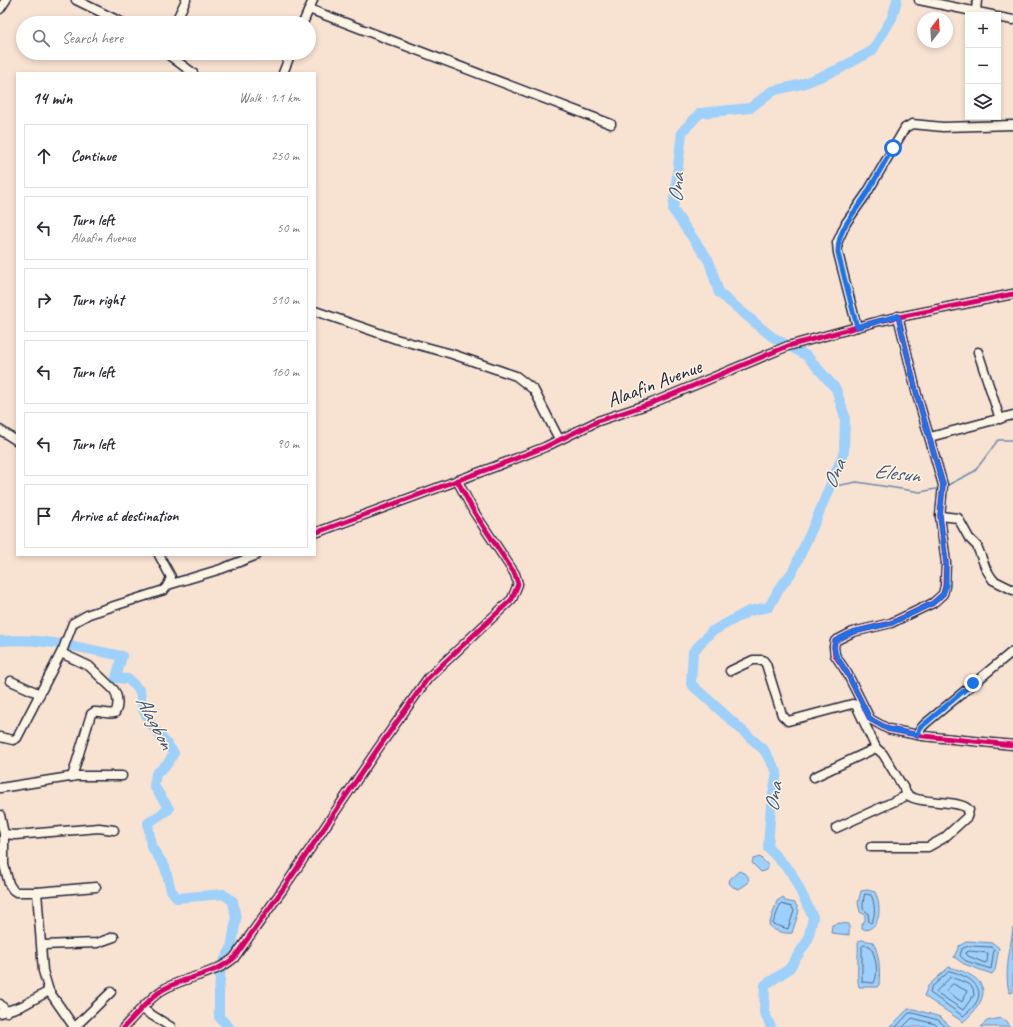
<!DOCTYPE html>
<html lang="en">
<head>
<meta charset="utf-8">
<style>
  :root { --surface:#fff; --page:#f2f2f3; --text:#2b2b33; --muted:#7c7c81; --line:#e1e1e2 }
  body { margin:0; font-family:Caveat,sans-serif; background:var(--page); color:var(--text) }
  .controls { position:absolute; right:12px; top:12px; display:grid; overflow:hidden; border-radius:0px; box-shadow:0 2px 6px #0003 }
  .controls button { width:36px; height:36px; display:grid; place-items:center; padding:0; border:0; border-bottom:1px solid var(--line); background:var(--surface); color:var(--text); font:20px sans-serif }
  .compass { position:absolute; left:917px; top:12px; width:36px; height:36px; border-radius:50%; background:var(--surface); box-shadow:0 2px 6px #0003; rotate:17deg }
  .stop { position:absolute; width:12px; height:12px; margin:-9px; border:3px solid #1a73e8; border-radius:50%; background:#fff }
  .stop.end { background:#1a73e8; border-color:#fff; box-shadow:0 1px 4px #0008 }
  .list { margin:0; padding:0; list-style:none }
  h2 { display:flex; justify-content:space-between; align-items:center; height:52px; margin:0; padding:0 16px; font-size:17px }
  h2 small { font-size:13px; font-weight:400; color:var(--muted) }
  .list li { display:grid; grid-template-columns:26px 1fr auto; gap:12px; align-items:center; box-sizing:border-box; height:64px; margin:0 8px 8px; padding:0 8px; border:1px solid var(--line); border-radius:0px }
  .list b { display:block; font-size:15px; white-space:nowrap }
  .list p { margin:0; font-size:13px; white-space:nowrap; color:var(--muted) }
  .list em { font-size:13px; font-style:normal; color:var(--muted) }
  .icon { flex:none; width:22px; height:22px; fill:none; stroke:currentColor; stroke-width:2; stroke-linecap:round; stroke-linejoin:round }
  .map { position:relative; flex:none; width:1013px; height:1027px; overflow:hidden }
  .search { position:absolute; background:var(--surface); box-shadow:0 2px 6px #0003; left:16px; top:16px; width:300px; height:44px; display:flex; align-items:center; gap:10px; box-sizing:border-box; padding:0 14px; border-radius:22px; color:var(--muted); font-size:15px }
  .panel { position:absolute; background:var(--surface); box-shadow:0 2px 6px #0003; left:16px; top:72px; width:300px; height:484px; border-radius:0px }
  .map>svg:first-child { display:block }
  .water { fill:#9dd0fa; stroke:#6c8aae }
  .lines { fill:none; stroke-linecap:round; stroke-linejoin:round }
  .shore { stroke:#536887; stroke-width:1 }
  .stream { stroke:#6c8aae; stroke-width:1.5 }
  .river { stroke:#9dd0fa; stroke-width:10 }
  .minor-casing { stroke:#22223b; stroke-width:11 }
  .minor { stroke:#fcf5e5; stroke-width:8 }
  .cycleway-casing { stroke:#fcf5e5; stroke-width:8 }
  .cycleway { stroke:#d6006c; stroke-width:5 }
  .route { stroke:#1a73e8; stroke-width:5 }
  .labels { text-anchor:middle; stroke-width:3; stroke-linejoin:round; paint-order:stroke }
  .street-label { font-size:20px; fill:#22223b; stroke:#fcf5e5 }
  .water-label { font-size:21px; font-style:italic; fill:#475674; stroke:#fcf5e5 }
</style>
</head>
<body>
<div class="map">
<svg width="1013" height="1027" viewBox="0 0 1013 1027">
  <rect width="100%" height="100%" fill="#f8e2d2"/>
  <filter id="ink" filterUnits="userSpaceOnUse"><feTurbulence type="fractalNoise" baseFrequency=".025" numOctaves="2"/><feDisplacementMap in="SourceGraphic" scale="8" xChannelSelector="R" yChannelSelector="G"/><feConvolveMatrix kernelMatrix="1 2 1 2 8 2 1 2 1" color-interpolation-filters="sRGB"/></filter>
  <g filter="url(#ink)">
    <g class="water">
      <polygon points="760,857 769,866 766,870 761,872 752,863 753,859"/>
      <path d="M739 871C746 874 750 875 748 883L739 889 733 887 729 883 730 879Z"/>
      <path d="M867 890 875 892C881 905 882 926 866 930L862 928V924L865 920V915L860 912 858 903 861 891Z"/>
      <path d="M783 897 785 901 795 903 799 911 792 933C784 934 773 931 769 925L777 901Z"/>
      <polygon points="840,923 849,924 849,935 831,933 832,925"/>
      <path d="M1013 928V992L1010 993C1003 978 1011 945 1013 928Z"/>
      <path d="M862 940 873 942C880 956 880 970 879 985L877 987H859C856 973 859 956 858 941Z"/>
      <polygon points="968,941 993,943 999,948 995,970 992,974 964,964 954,957 959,946"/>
      <path d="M949 967C987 977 995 994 963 1022L924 996 928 986Z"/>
      <polygon points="908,1009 914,1009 940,1017 951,1027 890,1027"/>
      <polygon points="1001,1018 1007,1021 1010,1027 980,1027 987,1021"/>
    </g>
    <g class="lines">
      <g class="shore">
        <path d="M865 894 871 895C875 902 876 917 871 923L869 922 868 913 863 909V903Z"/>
        <polygon points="781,904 792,907 794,911 788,929 773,924"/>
        <path d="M864 945 870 946C876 955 879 974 874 983L862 982V947Z"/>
        <polygon points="969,946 991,947 994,949 991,969 966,961 960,956 962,949"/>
        <polygon points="970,951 988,953 987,962 985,963 968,956 966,953"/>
        <path d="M950 971C979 979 991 995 963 1016L930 993 931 988Z"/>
        <polygon points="951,977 969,984 973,988 974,995 963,1010 936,992"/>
        <polygon points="953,984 967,991 962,1002 946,991"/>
        <polyline points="896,1027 909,1013 913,1013 938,1020 946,1027"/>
        <polyline points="903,1027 912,1018 935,1024 938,1027"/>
      </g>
      <g class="stream">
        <polyline points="946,486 975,471 998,440 1013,440"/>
        <polyline points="830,487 857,482 920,492 941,488"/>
      </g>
      <g class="river">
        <path d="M0 641C41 637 82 648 122 656L116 678 128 679 140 691 143 710 153 727 174 753 168 763 156 774 154 786 169 809 148 823 151 846 165 867 171 890 177 898 223 894 233 901 236 919 231 949 221 966 219 992V1017L229 1027"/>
        <polyline points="771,1027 764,1012 765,985 789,969 808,940 813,917 791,872 768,848 771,805 777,772 764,750 691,684 693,652 711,632 749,611 769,607 779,589 793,571 816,520 844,452 845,417 836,389 807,356 771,336 719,293 709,261 673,210 682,132 700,113 750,108 772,91 802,84 837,70 872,51 892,18 897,0"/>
      </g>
      <defs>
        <g id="minor">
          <polyline points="76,0 123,23"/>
          <polyline points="919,0 992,15"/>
          <polyline points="0,9 6,0"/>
          <polyline points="309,9 611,124"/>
          <polyline points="976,11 977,0"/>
          <polyline points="998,17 1013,20"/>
          <polyline points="175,23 186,0"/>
          <polyline points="303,23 313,0"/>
          <polyline points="166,53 193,73"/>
          <polyline points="283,73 291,53"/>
          <polyline points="315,311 396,339 452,354 516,376 534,390 559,439"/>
          <polyline points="898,316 917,395 943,485 940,516 946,563 945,586 943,594 933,603 891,623 853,632 835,641 834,647 835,655 847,673 870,719 888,729 923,736 1013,745"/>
          <polyline points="857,327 838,253 837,243 846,223 867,193 905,128 912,124 943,127 1013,125"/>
          <polyline points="978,352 1000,419"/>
          <polyline points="0,430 17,441"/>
          <polyline points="930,437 1013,415"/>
          <polyline points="940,516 958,518 969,538 977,546 986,569 993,580 1013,590"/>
          <polyline points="315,533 494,467 545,447 598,421 652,403 788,346 879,321 1013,294"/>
          <polyline points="168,585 221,569 257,555"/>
          <path d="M61 653 89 666 114 690C118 696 119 706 115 713 108 715 101 711 94 712L91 714 72 777"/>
          <path d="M730 671 753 660H763L766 664 782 715 788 721 852 704 856 705 876 748 883 754 908 795C919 805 962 799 969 810L967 817 944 838 928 847H871"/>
          <polyline points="11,681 40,694"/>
          <polyline points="918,735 921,728 926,723 1013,651"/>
          <polyline points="0,737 13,740 17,738 63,649 73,623 89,614 164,590 168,585 171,577 159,555"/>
          <polyline points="814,777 876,748"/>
          <polyline points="0,788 76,776 122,776"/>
          <polyline points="0,815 4,834 4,865 9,884 13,890 16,892 37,892 96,887"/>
          <polyline points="836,828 908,795"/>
          <polyline points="4,834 15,835 99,828 114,830"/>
          <polyline points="37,892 43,971 49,991 74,1027"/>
          <polyline points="42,945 97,943 114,937"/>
          <polyline points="0,1004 7,1012"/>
          <polyline points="142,1009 171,1027"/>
          <polyline points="0,1013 22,1006 49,991"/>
          <polyline points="75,1027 111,992"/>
          <path d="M124 1027C135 1016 151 996 164 989 187 976 214 975 234 958L283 889 377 750 428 678 512 599 518 584 515 574 474 512 457 480"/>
        </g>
      </defs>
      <use href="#minor" class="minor-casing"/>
      <use href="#minor" class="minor"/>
      <defs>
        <g id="cycleway">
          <polyline points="898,316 917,395 943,485 940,516 946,563 945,586 943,594 933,603 891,623 853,632 835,641 834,647 835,655 847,673 870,719 888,729 923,736 1013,745"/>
          <polyline points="315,533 494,467 545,447 598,421 652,403 788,346 879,321 1013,294"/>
          <path d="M124 1027C135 1016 151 996 164 989 187 976 214 975 234 958L283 889 377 750 428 678 512 599 518 584 515 574 474 512 457 480"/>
        </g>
      </defs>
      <use href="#cycleway" class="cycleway-casing"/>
      <use href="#cycleway" class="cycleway"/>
    </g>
  </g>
  <g class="lines" filter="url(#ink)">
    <path class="route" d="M893 148C884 163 876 178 867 193 855 213 837 229 838 253L857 327 898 316 917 395 943 485 940 516 946 563V586L943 594 933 603 892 623 853 632 835 641 834 647 836 655 847 673 870 719 888 729 918 735 920 728 973 683"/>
  </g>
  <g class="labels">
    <g class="street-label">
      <text transform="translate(654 383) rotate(-21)" y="7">Alaafin Avenue</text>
    </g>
    <g class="water-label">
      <text transform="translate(676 188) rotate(-86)" y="7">Ona</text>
      <text transform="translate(897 473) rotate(6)" y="7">Elesun</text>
      <text transform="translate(834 474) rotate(-67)" y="7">Ona</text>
      <text transform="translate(155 722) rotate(62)" y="7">Alagbon</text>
      <text transform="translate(773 797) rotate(-81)" y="7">Ona</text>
    </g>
  </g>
</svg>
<div class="controls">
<button>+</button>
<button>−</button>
<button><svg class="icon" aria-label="layers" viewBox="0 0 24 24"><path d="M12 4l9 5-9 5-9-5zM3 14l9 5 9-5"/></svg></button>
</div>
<svg class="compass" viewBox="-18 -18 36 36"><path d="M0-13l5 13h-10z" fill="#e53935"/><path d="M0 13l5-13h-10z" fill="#7c7c81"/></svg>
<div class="stop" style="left:893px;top:148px"></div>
<div class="stop end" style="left:973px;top:683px"></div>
<div class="search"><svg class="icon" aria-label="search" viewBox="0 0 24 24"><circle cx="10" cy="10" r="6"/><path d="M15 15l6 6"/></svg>Search here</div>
<section class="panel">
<h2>14 min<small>Walk · 1.1 km</small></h2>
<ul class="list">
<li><svg class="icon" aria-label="ahead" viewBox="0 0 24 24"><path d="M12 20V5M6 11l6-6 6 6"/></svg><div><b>Continue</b></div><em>250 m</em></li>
<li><svg class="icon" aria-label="left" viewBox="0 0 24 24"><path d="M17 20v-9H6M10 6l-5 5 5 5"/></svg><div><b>Turn left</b><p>Alaafin Avenue</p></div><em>50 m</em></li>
<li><svg class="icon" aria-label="right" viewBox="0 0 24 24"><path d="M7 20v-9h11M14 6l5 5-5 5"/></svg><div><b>Turn right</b></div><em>510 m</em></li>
<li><svg class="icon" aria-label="left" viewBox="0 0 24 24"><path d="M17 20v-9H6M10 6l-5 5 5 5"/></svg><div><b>Turn left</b></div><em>160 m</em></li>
<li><svg class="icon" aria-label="left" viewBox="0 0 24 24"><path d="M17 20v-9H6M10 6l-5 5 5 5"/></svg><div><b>Turn left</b></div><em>90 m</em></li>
<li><svg class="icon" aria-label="arrive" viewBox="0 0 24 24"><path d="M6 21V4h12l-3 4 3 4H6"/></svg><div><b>Arrive at destination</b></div></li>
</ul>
</section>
</div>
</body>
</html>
